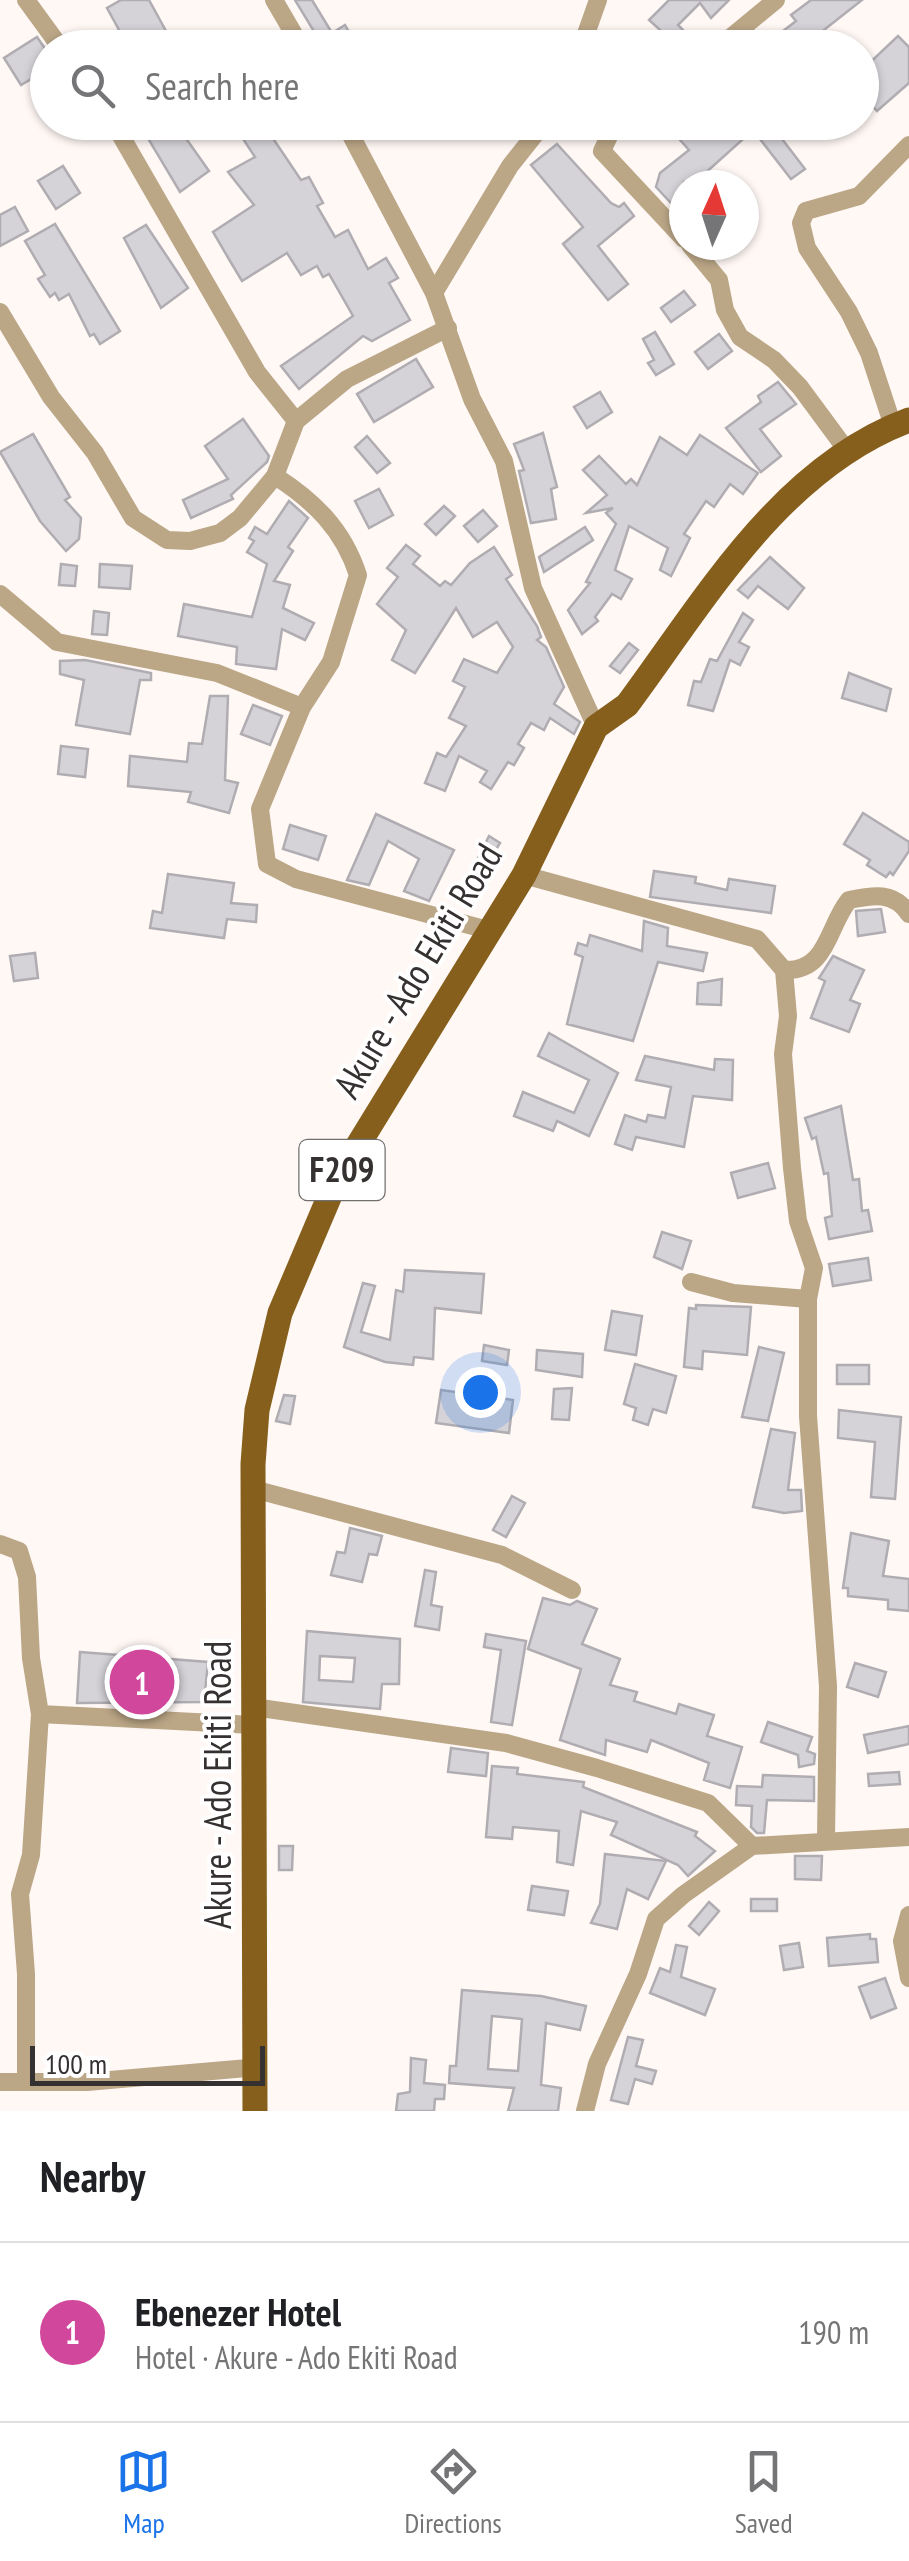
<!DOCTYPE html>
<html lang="en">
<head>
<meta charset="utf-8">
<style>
  :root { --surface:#fff; --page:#f2f2f2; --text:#202124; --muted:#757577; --line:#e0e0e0; --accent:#1a73e8 }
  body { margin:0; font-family:"PT Sans Narrow",sans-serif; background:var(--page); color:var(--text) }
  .compass { position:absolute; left:669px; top:170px; width:90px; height:90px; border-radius:50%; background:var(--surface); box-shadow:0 2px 8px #0004; rotate:3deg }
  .scale { position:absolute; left:30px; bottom:25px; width:235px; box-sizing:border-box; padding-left:10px; border:5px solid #343130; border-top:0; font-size:28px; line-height:35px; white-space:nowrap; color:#343130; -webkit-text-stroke:8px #fff; paint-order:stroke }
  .you { position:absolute; left:480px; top:1392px; width:35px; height:35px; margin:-25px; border:8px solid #fff; border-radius:50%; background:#1a73e8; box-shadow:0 0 0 15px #1a73e833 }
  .badge { display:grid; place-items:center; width:65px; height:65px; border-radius:50%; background:var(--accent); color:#fff; font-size:32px; font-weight:700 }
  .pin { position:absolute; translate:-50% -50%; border:5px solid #fff; box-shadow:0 2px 10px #0006 }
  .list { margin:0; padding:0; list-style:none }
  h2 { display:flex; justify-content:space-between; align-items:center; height:130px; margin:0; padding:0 40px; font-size:42px }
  h2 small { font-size:32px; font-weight:400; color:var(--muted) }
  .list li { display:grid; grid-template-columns:65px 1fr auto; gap:30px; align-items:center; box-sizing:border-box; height:180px; padding:0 40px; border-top:2px solid var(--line) }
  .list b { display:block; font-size:38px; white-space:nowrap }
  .list p { margin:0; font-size:32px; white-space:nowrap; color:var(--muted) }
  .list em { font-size:32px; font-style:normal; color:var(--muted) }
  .icon { flex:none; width:55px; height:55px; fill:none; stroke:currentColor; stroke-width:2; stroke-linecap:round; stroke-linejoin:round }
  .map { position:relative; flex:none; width:909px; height:2111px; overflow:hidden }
  .search { position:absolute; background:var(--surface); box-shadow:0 2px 8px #0004; left:30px; right:30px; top:30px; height:110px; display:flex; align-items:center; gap:25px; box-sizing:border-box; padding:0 35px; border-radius:55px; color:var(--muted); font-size:38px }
  .sheet { height:310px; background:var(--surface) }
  nav { display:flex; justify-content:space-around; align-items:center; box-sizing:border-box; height:140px; border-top:2px solid var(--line); background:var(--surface); font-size:28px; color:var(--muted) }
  nav a { display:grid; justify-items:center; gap:5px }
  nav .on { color:var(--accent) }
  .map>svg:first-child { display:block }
  .building { fill:#d6d3d8; stroke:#b0adb2; stroke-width:2.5; fill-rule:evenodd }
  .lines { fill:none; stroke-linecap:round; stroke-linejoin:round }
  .street { stroke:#bba686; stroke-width:18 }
  .primary { stroke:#855f1b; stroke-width:25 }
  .labels { text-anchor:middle; stroke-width:8; stroke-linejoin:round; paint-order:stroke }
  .shield { fill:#fff; stroke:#716f6e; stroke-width:2.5 }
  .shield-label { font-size:35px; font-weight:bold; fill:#343130 }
  .street-label { font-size:38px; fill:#343130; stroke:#fff }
</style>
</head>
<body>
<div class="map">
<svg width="909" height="2111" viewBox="0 0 909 2111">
  <rect width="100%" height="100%" fill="#fff8f5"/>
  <g class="building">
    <polygon points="121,0 149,0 172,42 161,48 129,48 107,8"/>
    <polygon points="295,0 312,0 332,33 345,25 358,48 324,48"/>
    <polygon points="669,0 729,0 711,18 700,3 678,25 690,37 680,48 649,20"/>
    <polygon points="811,0 862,0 801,48 761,48 796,21 791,15"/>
    <polygon points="898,36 909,47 909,83 877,111 862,94 862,70"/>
    <polygon points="37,37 48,53 48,69 21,85 4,58"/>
    <polygon points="156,122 212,122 185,137 209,171 180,192 143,130"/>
    <polygon points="232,122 262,122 301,180 309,177 323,203 317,206 335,237 348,230 368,269 386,258 398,278 389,283 410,320 372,341 363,336 299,389 281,366 353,316 329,274 323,277 317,266 301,275 287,253 242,281 230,261 213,232 254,205 228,172 255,157"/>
    <polygon points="664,122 695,122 706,136 723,122 769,122 805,169 791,179 753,130 692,185 684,182 684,217 656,187 660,173 689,150"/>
    <polygon points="557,144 611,203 619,207 624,203 634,216 598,246 628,284 608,300 563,244 583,227 531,165"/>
    <polygon points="63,166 80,193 56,209 38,181"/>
    <polygon points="15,207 28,231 0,246 0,215"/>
    <polygon points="55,224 120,331 100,344 94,334 90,336 69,294 59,300 55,293 50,297 38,279 45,275 25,241"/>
    <polygon points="146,225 188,288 161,308 124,238"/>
    <polygon points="684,291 695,305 671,322 661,308"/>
    <polygon points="655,332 674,364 656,375 648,363 654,360 643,339"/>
    <polygon points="719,334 732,351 708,369 695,352"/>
    <polygon points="416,359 433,387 374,422 357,394"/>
    <polygon points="778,382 796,404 760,429 781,456 761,472 726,428 761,402 758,396"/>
    <polygon points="600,392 612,412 587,428 574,407"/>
    <polygon points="243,419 269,456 267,462 231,495 233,499 191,518 183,500 228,479 205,446"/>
    <polygon points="543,433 557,487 551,489 556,519 531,523 519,471 524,470 514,444"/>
    <polygon points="33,434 70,497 65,500 81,518 79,539 66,551 40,521 0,452"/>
    <polygon points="700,435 758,473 743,494 730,484 714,507 706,501 684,534 690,538 671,576 660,570 668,548 629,526 615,570 632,579 621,599 612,594 595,617 598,621 582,634 568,610 590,583 586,582 616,524 606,513 613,508 586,513 607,495 583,470 599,456 626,484 631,479 637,485 660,437 687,455"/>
    <polygon points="367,436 390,463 377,473 355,447"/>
    <polygon points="379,489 393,515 369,528 355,501"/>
    <polygon points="289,501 308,518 288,547 293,551 274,581 290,585 283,608 314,623 305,640 282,629 276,669 236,664 237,647 178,636 184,604 252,617 267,564 247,552 254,541 249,538 255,527 267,534"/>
    <polygon points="444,506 455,516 436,535 425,524"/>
    <polygon points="483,510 497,526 478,542 464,526"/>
    <polygon points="585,527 593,540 544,572 539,557"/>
    <polygon points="406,545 420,556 413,564 440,586 445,581 451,585 470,563 494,547 512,575 506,579 537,626 541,637 537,640 546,647 564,687 554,704 580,722 574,734 550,718 544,730 531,723 518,744 524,748 514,765 508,762 491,789 480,782 487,771 459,756 445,791 425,783 437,753 446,757 466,726 449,718 465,687 453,681 464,659 497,673 513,647 497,622 473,637 456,608 415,673 392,660 406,630 377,604 398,577 387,568"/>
    <polygon points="770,557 804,588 788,609 758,586 748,598 738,590"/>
    <polygon points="61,564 77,566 75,586 59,585"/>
    <polygon points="100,564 132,566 130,589 99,587"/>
    <polygon points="94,611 109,613 107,635 92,634"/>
    <polygon points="743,613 753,620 739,642 749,647 740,665 730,660 713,711 688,705 694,681 701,682 710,659 717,661"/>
    <polygon points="629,643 638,650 620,673 610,666"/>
    <polygon points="85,660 151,673 151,680 140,680 130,734 76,725 84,680 60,674 60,661"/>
    <polygon points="849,673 891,689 886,711 842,698"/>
    <polygon points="210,696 228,696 225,780 238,783 229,813 188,802 191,792 128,786 130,756 187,762 189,743 202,744"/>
    <polygon points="253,705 282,716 270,745 241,734"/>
    <polygon points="61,746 88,749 85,777 58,774"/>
    <polygon points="863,813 909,842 909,851 893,875 890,872 886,877 867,865 870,860 844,844"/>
    <polygon points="376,814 454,850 429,901 404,891 419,859 388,841 369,885 347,880"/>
    <polygon points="290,825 326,836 318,860 283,849"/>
    <polygon points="489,836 500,843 494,853 500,856 493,870 485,866 480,872 473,868"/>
    <polygon points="654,871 696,877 695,883 727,890 729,879 775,886 771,913 650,897"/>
    <polygon points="168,874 234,883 231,903 257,905 256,922 227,919 224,938 150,928 153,911 162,913"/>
    <polygon points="881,909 885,932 858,936 856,911"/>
    <polygon points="644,921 668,928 667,946 707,953 703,971 658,962 633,1041 567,1024 583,957 575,954 578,943 587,946 590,935 642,951"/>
    <polygon points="35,953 38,978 14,981 10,956"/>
    <polygon points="833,956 864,970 850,1000 860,1004 849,1032 811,1018 825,981 819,978"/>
    <polygon points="722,979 721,1005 697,1004 698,983"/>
    <polygon points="549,1033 618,1073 589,1136 557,1121 553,1131 514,1116 523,1092 574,1113 589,1080 538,1056"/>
    <polygon points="645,1056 714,1070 715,1059 733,1060 732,1100 693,1096 684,1147 636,1137 632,1150 615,1144 625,1115 646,1122 648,1115 665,1118 671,1087 636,1080"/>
    <polygon points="841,1106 853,1180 859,1179 862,1211 868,1210 872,1231 829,1239 825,1218 832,1216 828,1173 824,1174 816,1137 812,1139 805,1118"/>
    <polygon points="768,1163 775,1188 738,1198 731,1173"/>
    <polygon points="662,1232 691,1241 682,1269 654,1257"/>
    <polygon points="868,1258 871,1280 833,1286 829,1264"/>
    <polygon points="405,1270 484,1274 481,1313 435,1308 433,1359 414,1357 413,1365 385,1362 344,1347 363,1283 375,1286 361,1332 390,1340 396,1290 403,1292"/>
    <polygon points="696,1305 751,1307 747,1355 703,1351 702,1369 684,1367 689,1308 696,1309"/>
    <polygon points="612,1311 642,1316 636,1355 605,1350"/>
    <polygon points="484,1345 509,1350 507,1365 482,1361"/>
    <polygon points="759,1347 784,1353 768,1421 742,1417"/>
    <polygon points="537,1350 583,1354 582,1377 536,1370"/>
    <polygon points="635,1364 676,1376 666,1413 653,1409 648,1425 633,1420 636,1408 624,1404"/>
    <rect x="837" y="1365" width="32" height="19"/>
    <polygon points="572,1388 569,1420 552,1419 554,1389"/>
    <polygon points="441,1390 513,1400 509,1433 436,1423"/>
    <polygon points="284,1395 295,1396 290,1424 276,1421"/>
    <polygon points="839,1410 901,1417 895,1499 871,1497 875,1442 838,1438"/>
    <polygon points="771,1429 795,1433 788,1490 801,1490 802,1511 784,1513 753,1507"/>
    <polygon points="512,1496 525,1503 506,1537 493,1530"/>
    <polygon points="350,1528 382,1536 377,1555 369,1554 362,1582 331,1575 337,1552 345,1553"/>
    <polygon points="851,1533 889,1541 883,1576 909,1579 909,1611 888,1609 888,1600 848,1596 848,1588 843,1588"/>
    <polygon points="425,1570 436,1572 431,1605 442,1607 439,1630 415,1626"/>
    <polygon points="543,1598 570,1605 577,1601 597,1609 582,1644 620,1659 610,1685 637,1692 634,1701 676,1714 679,1704 714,1715 707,1736 742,1747 730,1788 704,1780 709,1763 651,1740 647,1752 606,1740 605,1755 560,1740 581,1669 528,1649"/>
    <path d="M307 1631 400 1639 399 1684H382L380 1709 303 1702ZM320 1656 355 1658 353 1682 319 1680Z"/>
    <polygon points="486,1634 526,1641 512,1725 491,1722 501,1650 484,1647"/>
    <polygon points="80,1652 208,1662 204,1702 77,1703"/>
    <polygon points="855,1663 886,1672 878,1697 847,1687"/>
    <polygon points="768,1722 812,1737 807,1751 815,1754 814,1764 799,1767 798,1755 761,1742"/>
    <polygon points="909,1726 909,1744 868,1753 864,1735"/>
    <polygon points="451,1748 488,1753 486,1776 448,1772"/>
    <polygon points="492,1766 518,1768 517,1774 584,1782 583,1787 697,1832 695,1836 715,1851 688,1876 678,1865 611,1835 617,1822 581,1811 573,1865 557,1862 559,1831 513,1827 512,1839 486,1837"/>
    <polygon points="899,1772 900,1784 869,1786 868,1774"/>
    <polygon points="763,1775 814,1777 814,1801 767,1800 764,1833 757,1833 751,1827 752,1806 736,1805 737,1786 762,1787"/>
    <polygon points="279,1846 293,1846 292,1870 279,1870"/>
    <polygon points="605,1854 666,1861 648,1899 627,1889 617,1929 591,1923 600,1904"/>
    <polygon points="795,1856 822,1856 821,1880 795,1879"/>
    <polygon points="532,1886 568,1891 564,1915 528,1910"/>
    <rect x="751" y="1899" width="26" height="12"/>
    <polygon points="709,1902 719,1911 699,1935 689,1926"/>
    <polygon points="870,1934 870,1939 876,1939 878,1962 829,1966 827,1938"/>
    <polygon points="799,1943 803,1967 784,1970 780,1946"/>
    <polygon points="676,1945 687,1947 681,1977 715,1989 705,2015 650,1993 660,1968 670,1972"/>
    <polygon points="885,1978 896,2008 871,2018 859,1987"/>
    <path d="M462 1990 541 1996 586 2006 580 2030 546 2023 541 2085 561 2088 558 2111H508L514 2088 449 2083 450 2066H456ZM492 2016 522 2019 518 2071 488 2069Z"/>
    <polygon points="628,2037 643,2040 636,2066 656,2071 652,2084 635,2079 628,2104 611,2100"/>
    <polygon points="411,2058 426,2060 424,2083 445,2085 444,2099 435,2099 434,2111 396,2111 398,2094 410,2092"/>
  </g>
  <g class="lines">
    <g class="street">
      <polyline points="26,0 61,48"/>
      <polyline points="274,0 302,48"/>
      <polyline points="581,48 598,0"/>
      <polyline points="718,48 776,0"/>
      <polyline points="113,122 257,372 296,421"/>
      <polyline points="344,122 434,293 472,399 504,461 533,588 596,727"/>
      <polyline points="625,122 612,130 602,151 684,239"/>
      <polyline points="690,245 719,280 725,310 740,337 774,360 800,387 848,452"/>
      <polyline points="434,293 510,166 545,122"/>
      <polyline points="0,312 51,397 95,453 133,518 167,540 190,541 220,533 240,518 275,476 296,421 347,379 448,328"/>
      <polyline points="893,426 869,353 849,312 807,248 801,223 806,211 859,196 909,145"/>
      <path d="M275 476C314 501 343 529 358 575L331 662 302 707 260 809 267 864 296 879 488 930"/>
      <polyline points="0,594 57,642 217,673 302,707"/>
      <polyline points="524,875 757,939 784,970 788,1016 783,1054 792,1168 798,1221 814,1268 808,1299 808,1416 828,1686 826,1839"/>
      <path d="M784 970C828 972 827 927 849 900 873 895 894 891 909 914"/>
      <polyline points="691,1282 733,1293 808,1299"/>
      <polyline points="253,1489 502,1555 572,1590"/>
      <polyline points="0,1544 19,1551 27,1577 31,1658 40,1714 253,1725"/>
      <polyline points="253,1707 506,1743 597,1768 708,1803 752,1846"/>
      <polyline points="909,1915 902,1941 909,1978"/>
      <polyline points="0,2082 87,2082 258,2067"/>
      <polyline points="26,2082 26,1974 20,1894 31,1855 40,1714"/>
      <polyline points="585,2111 597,2064 638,1974 656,1919 683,1895 752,1846 909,1837"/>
    </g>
    <path class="primary" d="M255 2111 253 1464 257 1410 280 1313 336 1181 524 875 596 727 627 705C705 600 780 468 909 420"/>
  </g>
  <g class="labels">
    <rect class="shield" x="299.5" y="1140" width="85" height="60" rx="8"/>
    <g class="shield-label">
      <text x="342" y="1182">F209</text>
    </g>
    <g class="street-label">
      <text transform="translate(418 971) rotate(-59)" y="13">Akure - Ado Ekiti Road</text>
      <text transform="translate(218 1785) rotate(-90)" y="13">Akure - Ado Ekiti Road</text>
    </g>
  </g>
</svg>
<svg class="compass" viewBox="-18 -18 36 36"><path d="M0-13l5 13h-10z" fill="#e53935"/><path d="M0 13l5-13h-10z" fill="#757577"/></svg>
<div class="scale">100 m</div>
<div class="you"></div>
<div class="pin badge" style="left:142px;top:1682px;background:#d1479c">1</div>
<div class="search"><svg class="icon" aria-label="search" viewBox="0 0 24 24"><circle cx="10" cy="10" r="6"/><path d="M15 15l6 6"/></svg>Search here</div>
</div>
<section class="sheet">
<h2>Nearby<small></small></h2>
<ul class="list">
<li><span class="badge" style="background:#d1479c">1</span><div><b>Ebenezer Hotel</b><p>Hotel · Akure - Ado Ekiti Road</p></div><em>190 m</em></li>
</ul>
</section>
<nav>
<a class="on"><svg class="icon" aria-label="map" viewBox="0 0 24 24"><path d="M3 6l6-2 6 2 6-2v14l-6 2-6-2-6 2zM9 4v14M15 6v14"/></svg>Map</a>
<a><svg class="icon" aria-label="directions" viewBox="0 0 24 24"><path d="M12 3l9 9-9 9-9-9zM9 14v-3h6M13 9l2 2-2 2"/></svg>Directions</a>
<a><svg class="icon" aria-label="saved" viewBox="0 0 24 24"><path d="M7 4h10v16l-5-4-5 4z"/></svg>Saved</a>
</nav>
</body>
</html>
